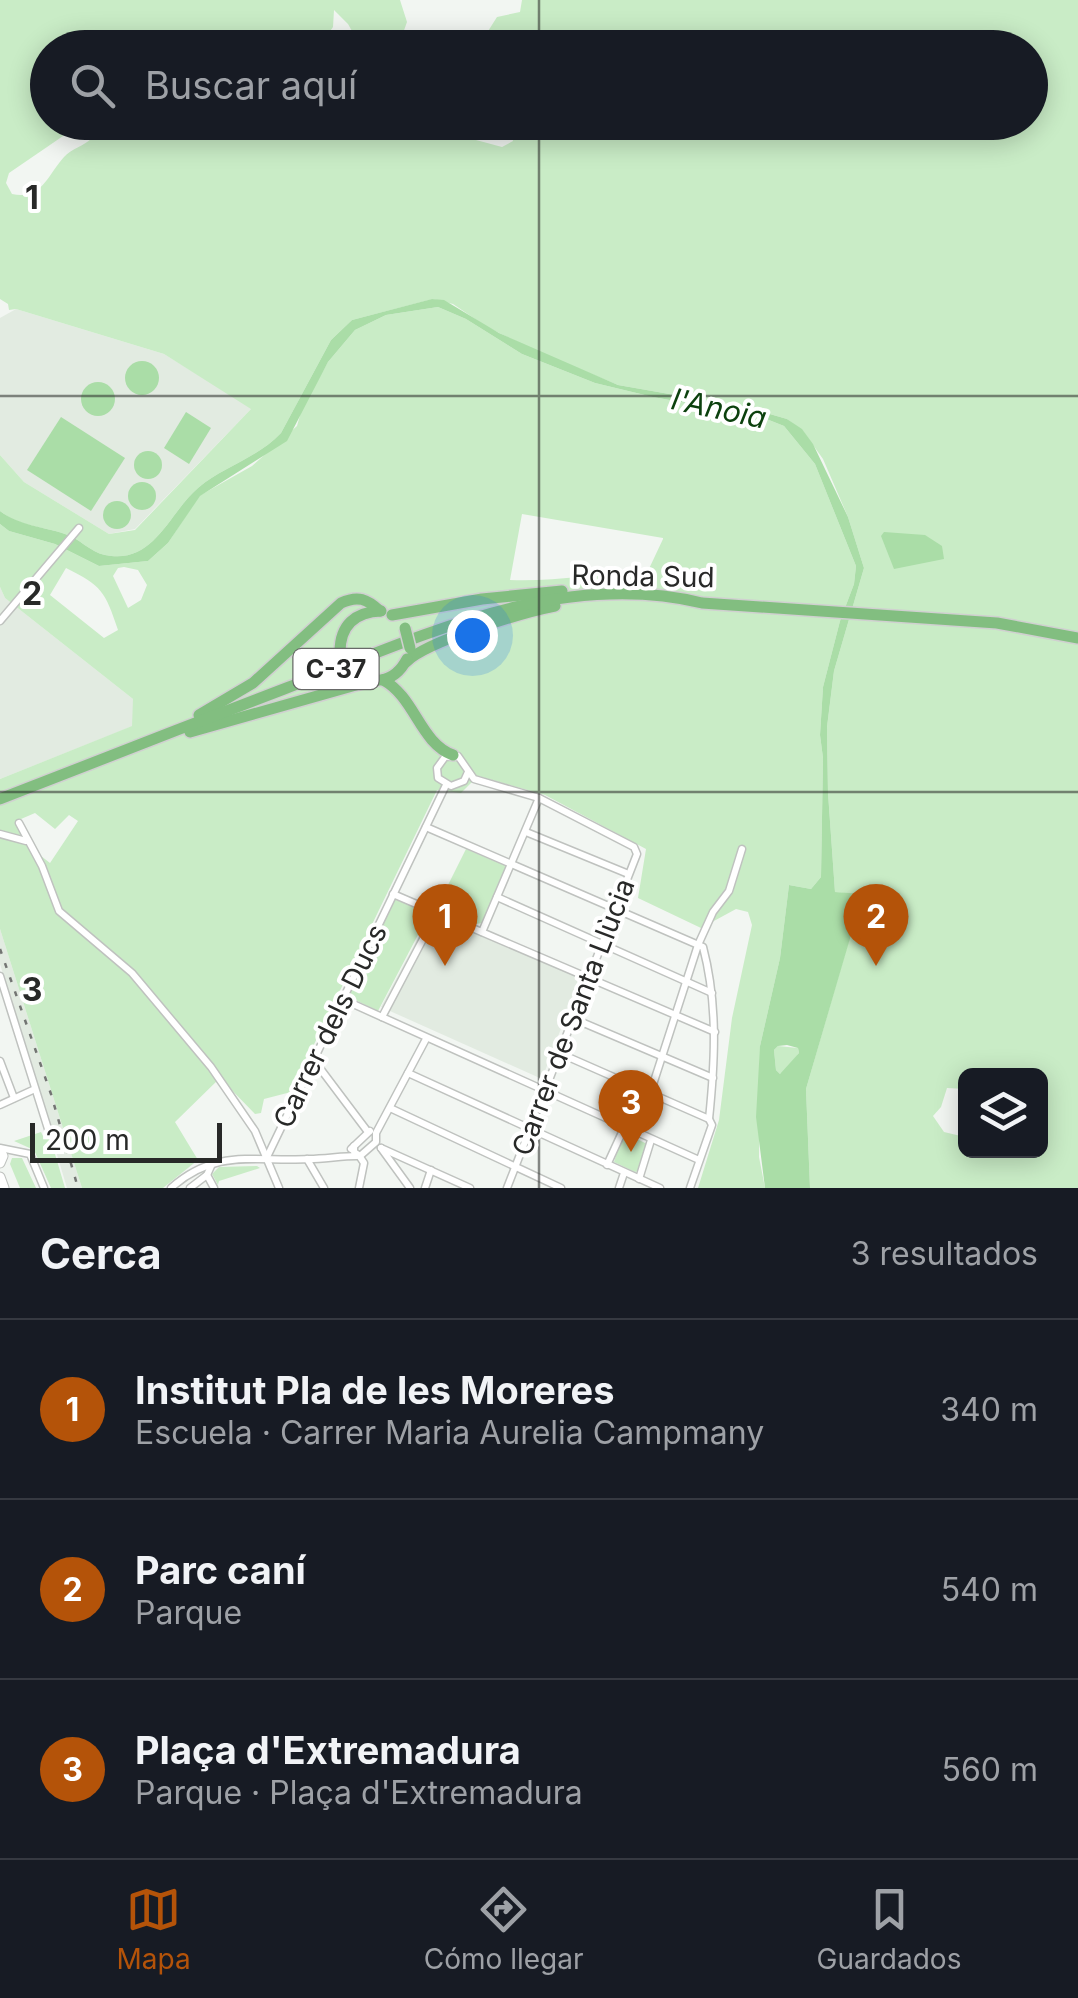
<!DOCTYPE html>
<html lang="es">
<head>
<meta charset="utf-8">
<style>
  :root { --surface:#171b24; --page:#20242c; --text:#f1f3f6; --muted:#9ea1a6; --line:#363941; --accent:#b45309 }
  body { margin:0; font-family:Inter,sans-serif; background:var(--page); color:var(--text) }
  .controls { position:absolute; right:30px; bottom:30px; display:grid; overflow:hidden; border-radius:15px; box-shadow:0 5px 25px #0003 }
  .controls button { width:90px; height:90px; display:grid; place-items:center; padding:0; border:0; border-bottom:2px solid var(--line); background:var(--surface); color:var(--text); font:50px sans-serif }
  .scale { position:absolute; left:30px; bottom:25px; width:192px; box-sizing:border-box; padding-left:10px; border:5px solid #282928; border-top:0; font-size:28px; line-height:35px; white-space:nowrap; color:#282928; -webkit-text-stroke:8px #fff; paint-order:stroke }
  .you { position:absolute; left:472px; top:635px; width:35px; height:35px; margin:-25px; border:8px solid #fff; border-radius:50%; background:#1a73e8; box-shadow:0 0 0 15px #1a73e833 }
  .badge { display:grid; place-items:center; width:65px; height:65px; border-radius:50%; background:var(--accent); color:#fff; font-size:32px; font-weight:700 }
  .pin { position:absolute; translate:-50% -82px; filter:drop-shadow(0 2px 5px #0008) }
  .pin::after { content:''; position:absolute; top:52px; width:35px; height:30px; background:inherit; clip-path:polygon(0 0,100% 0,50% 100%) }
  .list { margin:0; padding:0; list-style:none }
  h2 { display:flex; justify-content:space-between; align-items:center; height:130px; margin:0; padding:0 40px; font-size:42px }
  h2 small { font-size:32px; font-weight:400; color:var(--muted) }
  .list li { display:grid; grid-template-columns:65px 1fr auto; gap:30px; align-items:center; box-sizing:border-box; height:180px; padding:0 40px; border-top:2px solid var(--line) }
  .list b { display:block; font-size:38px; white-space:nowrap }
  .list p { margin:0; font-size:32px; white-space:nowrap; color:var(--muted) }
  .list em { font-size:32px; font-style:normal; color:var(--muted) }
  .icon { flex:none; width:55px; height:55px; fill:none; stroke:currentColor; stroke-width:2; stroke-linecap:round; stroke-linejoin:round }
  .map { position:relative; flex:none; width:1078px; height:1188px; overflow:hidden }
  .search { position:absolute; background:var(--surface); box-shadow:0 5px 25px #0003; left:30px; right:30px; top:30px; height:110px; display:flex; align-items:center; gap:25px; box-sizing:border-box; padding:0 35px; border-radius:55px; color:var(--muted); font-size:38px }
  .sheet { height:670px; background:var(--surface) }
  nav { display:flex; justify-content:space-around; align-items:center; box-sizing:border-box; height:140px; border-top:2px solid var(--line); background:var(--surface); font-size:28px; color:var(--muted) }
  nav a { display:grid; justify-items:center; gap:5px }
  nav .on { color:var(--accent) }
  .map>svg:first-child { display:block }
  .built { fill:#e2ebe1 }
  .green { fill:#c9ecc6; fill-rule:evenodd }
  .water { fill:#aadda7; fill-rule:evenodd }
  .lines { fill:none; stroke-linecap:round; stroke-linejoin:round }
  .street-casing { stroke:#bfc2bf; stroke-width:9 }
  .secondary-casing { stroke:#bfc2bf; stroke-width:11 }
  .highway-casing { stroke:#d0d0d0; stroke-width:14 }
  .street { stroke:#fff; stroke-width:6 }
  .secondary { stroke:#fff; stroke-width:9 }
  .highway { stroke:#82be80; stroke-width:11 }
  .rail { stroke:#737573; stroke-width:2.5; stroke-dasharray:5 10; stroke-linecap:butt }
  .highway-bridge-casing { stroke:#d0d0d0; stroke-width:14; stroke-linecap:butt }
  .highway-bridge { stroke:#82be80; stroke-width:11 }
  .grid { fill:none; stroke:#282928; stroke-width:2.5; stroke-opacity:0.55 }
  .labels { text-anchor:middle; stroke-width:8; stroke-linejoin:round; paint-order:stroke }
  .shield { fill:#fff; stroke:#686968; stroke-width:2.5 }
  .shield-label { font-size:25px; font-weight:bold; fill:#282928 }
  .street-label { font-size:28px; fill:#282928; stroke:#fff }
  .water-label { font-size:30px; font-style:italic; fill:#0c410e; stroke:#fff }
  .grid-label { font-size:32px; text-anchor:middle; font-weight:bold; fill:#282928; stroke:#fff; stroke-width:8; stroke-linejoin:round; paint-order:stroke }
</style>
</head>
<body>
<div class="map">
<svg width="1078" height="1188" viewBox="0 0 1078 1188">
  <rect width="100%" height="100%" fill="#f2f6f2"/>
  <g class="built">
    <polygon points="16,309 164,354 252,408 135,529 109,534 24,482 0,455 0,318"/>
    <polygon points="0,587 5,598 133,699 133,726 0,779"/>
    <polygon points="439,916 580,978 542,1079 381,1007 428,919 436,922"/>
    <polygon points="0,929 82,1188 67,1188 0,964"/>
  </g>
  <g class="green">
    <path d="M0 0H400L407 22 398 47H361L348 24 334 10 333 27 319 47 48 48V122L427 123 439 128 462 127 476 140 502 147 513 141 511 132 489 123 1030 122V48L478 47 497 17 520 12 522 0H1078V1188H810L806 1089 862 895 835 892 828 793 827 727 834 671 864 568 848 517 823 459 803 431 787 419 749 408 618 385 534 350 487 327 453 304 433 299 352 320 331 340 281 433C256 459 224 466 198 488 168 514 154 565 105 555 90 552 79 538 65 534 42 526 20 527 0 511V455L24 482 109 534 135 530 251 409 164 354 16 309 9 310 8 304 0 299ZM66 134H86L92 138C84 146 71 149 64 157 47 176 42 200 12 194L6 183 9 173ZM966 1076H1040V1150H966L965 1137 944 1132 933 1116 941 1107 947 1088 965 1089Z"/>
    <path d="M438 307 466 319 522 354 595 383 653 397 759 416 784 426 815 464 856 566 854 584 840 621 823 687 820 735 823 758 821 877 811 889 789 885 780 958 760 1046 759 1157 765 1188H698L719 1120 732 1018 752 925 748 912 736 909 701 928 638 898 646 849 545 795 478 776 461 793 437 790 291 1092 264 1099 261 1113 255 1114 220 1078 175 1122 198 1160 163 1188H82L0 929V779L132 726 133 699 5 598 0 587V524L9 531 55 544 99 566 148 561 168 543 199 496 252 466 297 426 302 408 328 362 355 330 386 315ZM522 514 663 538V539L647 573C601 572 556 582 510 580ZM124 567 138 570 147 585 141 600 128 608 113 576 118 568ZM66 568C102 586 105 591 118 630L104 638 50 595ZM35 813 55 829 69 815 78 821 50 863 41 856 21 819Z"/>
    <polygon points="466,849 506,866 482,923 476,924 437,907"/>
    <polygon points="393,899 430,912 378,1011 349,997 348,993"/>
    <polygon points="778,1046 798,1048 799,1053 787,1070 780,1074 776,1070 774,1050"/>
    <polygon points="41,1132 44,1138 50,1137 65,1188 51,1188 34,1150 14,1141"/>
    <polygon points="627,1134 647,1144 639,1171 635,1172 614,1162 622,1137"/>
    <polygon points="12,1158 22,1158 36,1188 20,1188 10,1164"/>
    <polygon points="257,1166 260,1168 219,1181 218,1185 212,1174 219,1167"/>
  </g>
  <g class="water">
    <path d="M432 299 444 300 499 333 618 385 749 408 787 419 802 429 813 444 848 517 864 568 834 671 827 727 828 793 835 892 863 894 806 1089 810 1188H765L756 1117 760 1046 780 958 789 885 811 889 821 877 823 758 820 735 823 687 840 621 854 584 856 566 815 464 784 426 759 416 653 397 595 383 522 354 466 319 438 307 386 315 355 330 328 362 287 441 200 496 168 543 148 561 99 566 55 544 9 531 0 524V511C20 526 42 526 65 534 79 538 90 552 105 555 154 565 168 514 198 488 224 466 256 459 281 433L331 340 352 320ZM787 1045 798 1048 799 1053 780 1074 776 1070 774 1050 778 1046Z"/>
    <circle cx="142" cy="378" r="17"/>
    <circle cx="98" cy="399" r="17"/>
    <polygon points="186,412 211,428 189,464 164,448"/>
    <polygon points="61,417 125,458 91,511 27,470"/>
    <circle cx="148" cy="465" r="14"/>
    <circle cx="142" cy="496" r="14"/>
    <circle cx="117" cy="515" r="14"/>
    <polygon points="884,532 925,535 942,546 944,559 894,569 881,536"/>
  </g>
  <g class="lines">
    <defs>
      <g id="street">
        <polyline points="0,621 79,528"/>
        <polyline points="468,772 464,781 451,786 438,778 437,768 445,757 458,756 474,779 539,798 634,847 637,854 507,1188"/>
        <polyline points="19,823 42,866 59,911 132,973 211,1067 255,1131 279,1188"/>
        <path d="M426 827 703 947C718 1004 715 1061 709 1119L712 1125 690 1188"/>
        <polyline points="526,832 626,873"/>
        <polyline points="0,834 26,841"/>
        <polyline points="393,894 715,1032"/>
        <polyline points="497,897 712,993"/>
        <polyline points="482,932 539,798"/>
        <polyline points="0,976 49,1132"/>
        <polyline points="342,999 699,1160"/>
        <polyline points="382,1017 432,922"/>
        <polyline points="572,1018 713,1078"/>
        <polyline points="559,1053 709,1119"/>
        <polyline points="313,1059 368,1132"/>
        <polyline points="0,1061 14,1098"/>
        <polyline points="408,1073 660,1188"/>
        <polyline points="0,1105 35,1089"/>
        <polyline points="390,1108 561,1188"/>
        <polyline points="637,1134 698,945 713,912 729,891 742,849"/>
        <polyline points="354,1146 354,1152 360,1156 376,1142 376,1133 426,1039"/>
        <polyline points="0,1148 30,1154 44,1188"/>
        <polyline points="381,1148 470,1188"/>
        <polyline points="381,1148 410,1188"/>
        <polyline points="351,1149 370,1131"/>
        <polyline points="267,1157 446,785"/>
        <polyline points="307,1159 324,1188"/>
        <polyline points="607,1165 624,1128"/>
        <polyline points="207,1175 214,1188"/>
        <polyline points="639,1179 651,1140"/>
        <path d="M171 1188C216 1148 254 1162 309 1159 325 1159 341 1156 357 1156"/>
        <polyline points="190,1188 207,1175 212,1164"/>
        <polyline points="359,1188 364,1163 360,1157"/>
        <polyline points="425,1188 431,1170"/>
        <polyline points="619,1188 624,1173"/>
      </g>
      <g id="secondary">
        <polyline points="0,1150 3,1156 0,1163"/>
        <polyline points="0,1177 4,1188"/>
      </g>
      <g id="highway">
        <polyline points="392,615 482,599 562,591"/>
        <path d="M340 652C340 625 355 612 381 611"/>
        <path d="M406 662C427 641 524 612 555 606"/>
        <path d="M349 670C371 686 394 684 407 659"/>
        <path d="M383 680C415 697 420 743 453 755"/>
        <path d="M199 715 253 683 341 603C358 595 367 599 380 611"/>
        <polyline points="190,732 370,681"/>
        <path d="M0 799C95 762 189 725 284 689 415 639 558 568 702 603L997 623 1078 638"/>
      </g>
    </defs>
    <use href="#street" class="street-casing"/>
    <use href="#secondary" class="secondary-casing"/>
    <use href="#highway" class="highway-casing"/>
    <use href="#street" class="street"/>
    <use href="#secondary" class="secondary"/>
    <use href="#highway" class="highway"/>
    <polyline class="rail" points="0,949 51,1094 78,1188"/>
    <defs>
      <g id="highway-bridge">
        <polyline points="405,628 410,648"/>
        <polyline points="340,652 349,670"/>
      </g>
    </defs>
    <use href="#highway-bridge" class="highway-bridge-casing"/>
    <use href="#highway-bridge" class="highway-bridge"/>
  </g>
  <path class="grid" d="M539 0V48M539 122V1188M0 396H1078M0 792H1078"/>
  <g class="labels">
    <rect class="shield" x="293.5" y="649" width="85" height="40" rx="8"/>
    <g class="shield-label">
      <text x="336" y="678">C-37</text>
    </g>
    <g class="street-label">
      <text transform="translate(643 576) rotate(1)" y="10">Ronda Sud</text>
      <text transform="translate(573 1017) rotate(-69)" y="10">Carrer de Santa Llùcia</text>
      <text transform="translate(330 1026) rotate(-64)" y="10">Carrer dels Ducs</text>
    </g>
    <g class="water-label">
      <text transform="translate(719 409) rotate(12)" y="10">l'Anoia</text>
    </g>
  </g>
  <g class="grid-label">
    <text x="32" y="209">1</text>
    <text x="32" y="605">2</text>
    <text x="32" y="1001">3</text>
  </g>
</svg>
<div class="controls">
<button><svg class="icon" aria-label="layers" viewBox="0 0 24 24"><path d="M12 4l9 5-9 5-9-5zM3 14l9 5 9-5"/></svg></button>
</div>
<div class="scale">200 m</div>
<div class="you"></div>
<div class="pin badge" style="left:445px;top:966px">1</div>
<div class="pin badge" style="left:876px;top:966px">2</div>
<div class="pin badge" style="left:631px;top:1152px">3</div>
<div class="search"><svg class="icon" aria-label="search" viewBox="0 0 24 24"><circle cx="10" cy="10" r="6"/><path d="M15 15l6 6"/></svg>Buscar aquí</div>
</div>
<section class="sheet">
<h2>Cerca<small>3 resultados</small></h2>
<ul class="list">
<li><span class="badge">1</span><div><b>Institut Pla de les Moreres</b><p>Escuela · Carrer Maria Aurelia Campmany</p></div><em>340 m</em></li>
<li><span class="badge">2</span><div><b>Parc caní</b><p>Parque</p></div><em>540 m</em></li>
<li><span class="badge">3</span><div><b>Plaça d'Extremadura</b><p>Parque · Plaça d'Extremadura</p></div><em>560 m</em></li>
</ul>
</section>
<nav>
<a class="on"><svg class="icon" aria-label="map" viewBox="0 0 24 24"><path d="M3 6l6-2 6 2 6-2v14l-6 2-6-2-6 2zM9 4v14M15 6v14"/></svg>Mapa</a>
<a><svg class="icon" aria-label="directions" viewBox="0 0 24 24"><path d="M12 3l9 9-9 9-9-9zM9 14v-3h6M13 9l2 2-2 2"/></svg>Cómo llegar</a>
<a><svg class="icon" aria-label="saved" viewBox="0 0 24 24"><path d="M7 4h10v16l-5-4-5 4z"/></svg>Guardados</a>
</nav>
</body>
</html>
